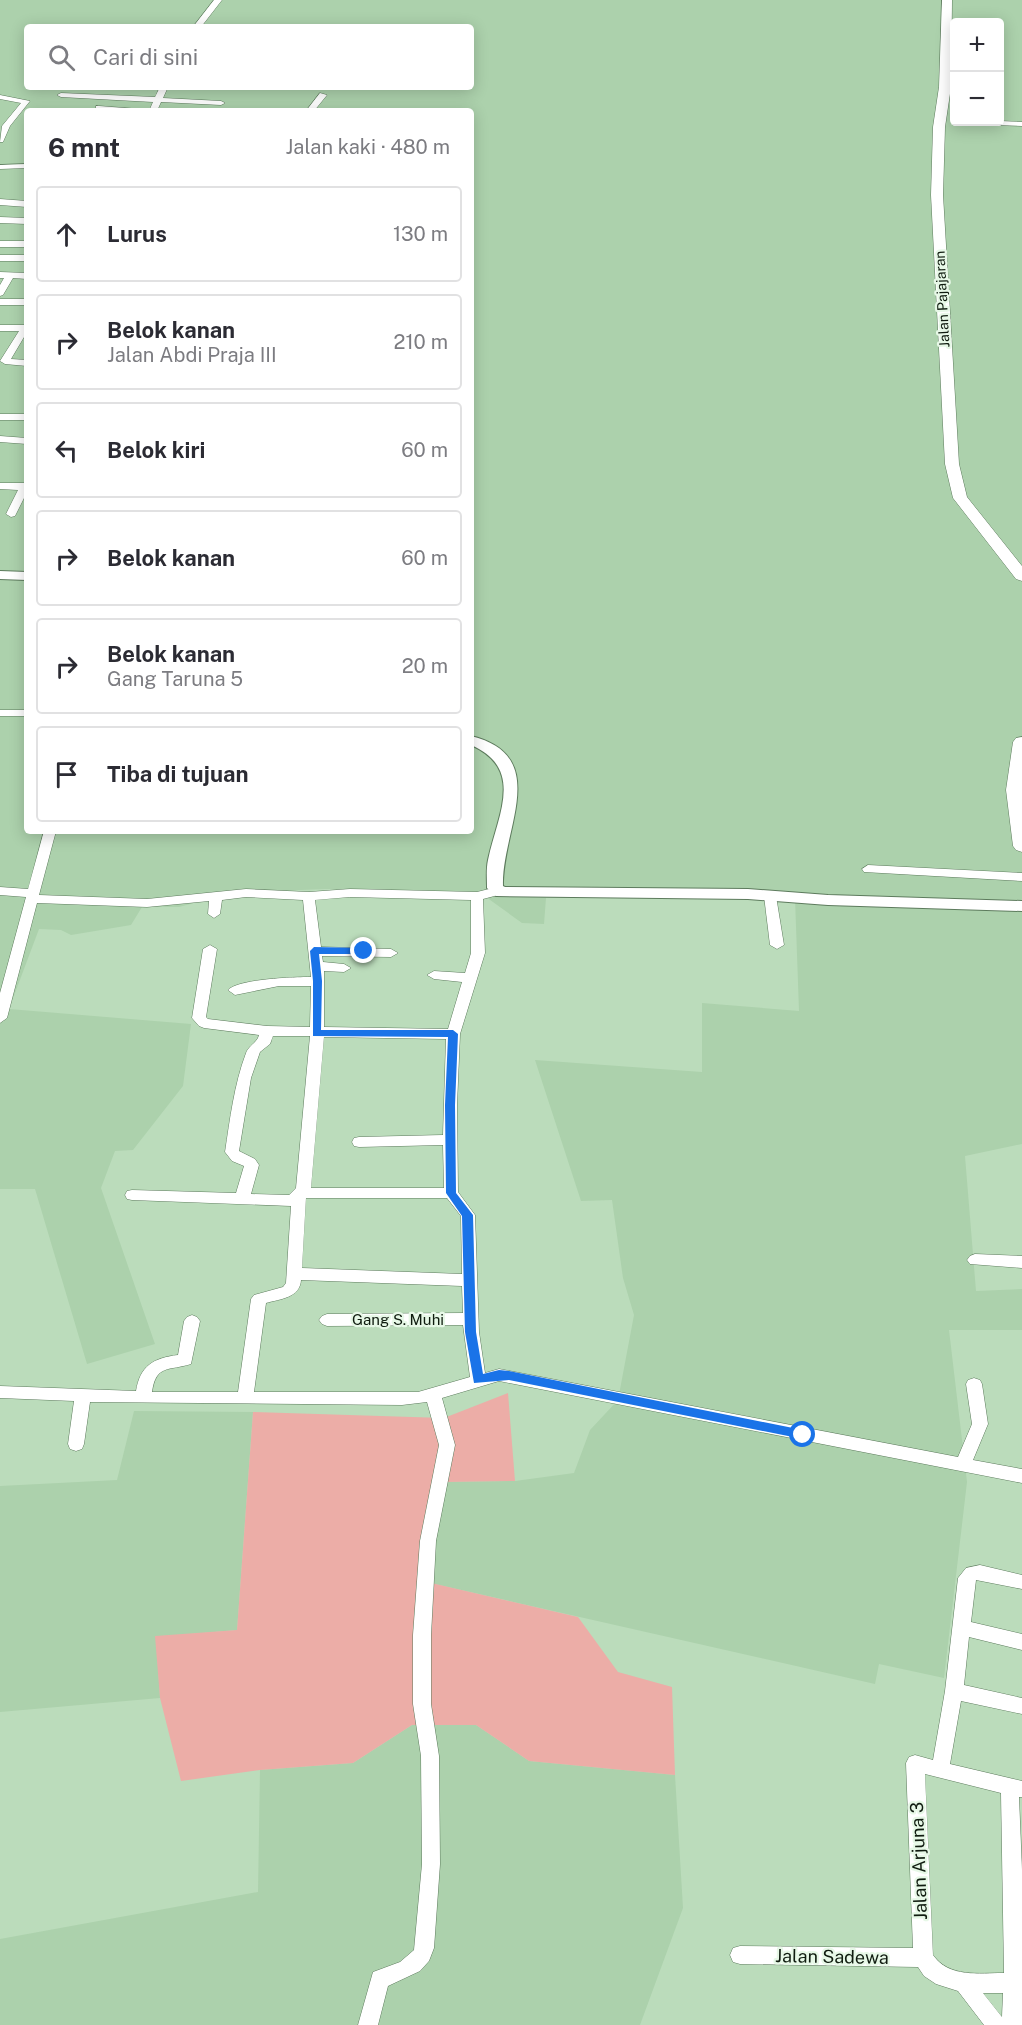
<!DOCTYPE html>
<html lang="id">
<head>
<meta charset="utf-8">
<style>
  :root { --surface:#fff; --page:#f7f7f7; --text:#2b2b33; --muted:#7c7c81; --line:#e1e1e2 }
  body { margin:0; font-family:"Public Sans",sans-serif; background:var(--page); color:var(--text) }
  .controls { position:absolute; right:18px; top:18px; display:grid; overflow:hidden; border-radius:6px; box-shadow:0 3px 15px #0003 }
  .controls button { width:54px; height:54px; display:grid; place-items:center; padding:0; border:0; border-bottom:2px solid var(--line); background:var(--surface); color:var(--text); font:30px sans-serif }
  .stop { position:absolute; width:18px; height:18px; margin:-14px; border:4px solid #1a73e8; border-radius:50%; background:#fff }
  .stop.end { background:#1a73e8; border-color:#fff; box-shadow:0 2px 6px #0008 }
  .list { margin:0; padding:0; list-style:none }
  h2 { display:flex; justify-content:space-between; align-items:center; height:78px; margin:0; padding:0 24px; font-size:26px }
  h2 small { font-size:20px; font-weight:400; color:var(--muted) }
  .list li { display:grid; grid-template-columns:39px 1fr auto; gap:18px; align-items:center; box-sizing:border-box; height:96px; margin:0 12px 12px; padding:0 12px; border:2px solid var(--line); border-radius:6px }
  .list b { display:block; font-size:22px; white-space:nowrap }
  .list p { margin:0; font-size:20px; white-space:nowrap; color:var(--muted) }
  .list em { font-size:20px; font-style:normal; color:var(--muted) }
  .icon { flex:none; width:33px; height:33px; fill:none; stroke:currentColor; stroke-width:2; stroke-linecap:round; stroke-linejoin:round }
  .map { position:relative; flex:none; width:1022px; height:2025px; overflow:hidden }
  .search { position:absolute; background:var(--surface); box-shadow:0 3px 15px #0003; left:24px; top:24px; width:450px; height:66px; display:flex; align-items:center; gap:15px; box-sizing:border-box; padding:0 21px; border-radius:6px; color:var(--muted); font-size:22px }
  .panel { position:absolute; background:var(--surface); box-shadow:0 3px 15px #0003; left:24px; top:108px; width:450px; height:726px; border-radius:6px }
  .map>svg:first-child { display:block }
  .built { fill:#acd1ac; fill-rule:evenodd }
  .green { fill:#ecada7 }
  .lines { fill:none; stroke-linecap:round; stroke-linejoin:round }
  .minor-casing { stroke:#5d7b5d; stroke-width:1 }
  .tertiary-casing { stroke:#5d7b5d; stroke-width:2 }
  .secondary-casing { stroke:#5d7b5d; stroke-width:1 }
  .minor { fill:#fff; fill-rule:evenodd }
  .tertiary { fill:#fff; fill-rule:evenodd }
  .secondary { fill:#fff; fill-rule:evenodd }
  .route { fill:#1a73e8 }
  .labels { text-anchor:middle; stroke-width:4.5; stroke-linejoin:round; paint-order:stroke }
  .far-street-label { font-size:14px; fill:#101c10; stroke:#e7f8e7 }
  .street-label { font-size:15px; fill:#101c10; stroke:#e7f8e7 }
  .near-street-label { font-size:18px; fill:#101c10; stroke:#e7f8e7 }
</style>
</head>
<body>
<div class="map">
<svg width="1022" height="2025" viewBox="0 0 1022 2025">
  <rect width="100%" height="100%" fill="#bbdcbb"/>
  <g class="built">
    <path d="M0 0H1022V1144L965 1156 976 1291 1022 1289V1330H949L967 1482 944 1678 879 1664 875 1684 426 1582 446 1482 515 1481 574 1473 590 1430 618 1400 634 1315 623 1278 612 1200 581 1201 535 1060 702 1072V1003L799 1011 795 898 698 896 546 898 544 924 522 923 479 892 325 889 232 893 179 907H142L131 925 71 935 61 930 39 929 9 1009 191 1024 183 1086 133 1150 115 1151 101 1188 155 1344 87 1364 35 1189H0ZM954 22H1000V122H954ZM27 27H471V87H27ZM27 111H471V831H27Z"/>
    <polygon points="134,1411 253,1412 237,1630 156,1637 160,1698 0,1712 0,1486 117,1480"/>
    <polygon points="412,1725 476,1725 529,1761 675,1775 683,1908 640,2025 0,2025 0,1939 258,1892 260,1770 353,1763"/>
  </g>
  <polygon class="green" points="508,1393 515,1481 446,1482 427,1582 578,1617 618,1672 672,1687 675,1775 529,1761 476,1725 412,1725 353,1763 260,1770 181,1781 160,1698 155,1636 237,1630 253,1412 444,1418"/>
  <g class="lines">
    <defs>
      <g id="minor">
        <polygon points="214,0 222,0 201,27 193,27"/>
        <polygon points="160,87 168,87 163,98 221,101 225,103 221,105 161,102 157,111 149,111 153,102 61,97 57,95 61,93 155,97"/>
        <polygon points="320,93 327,95 314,111 306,111"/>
        <polygon points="0,95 30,101 10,126 3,142 0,142 2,126 21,103 0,99"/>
        <polygon points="99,106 138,109 142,111 96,110 96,106"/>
        <polygon points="1000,121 1022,122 1022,126 963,124 959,122"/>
        <polygon points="27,164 27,168 0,169 0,165"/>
        <polygon points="0,199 27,201 27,207 0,205"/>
        <polygon points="0,217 27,218 27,224 0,223"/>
        <rect x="0" y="241" width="27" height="6"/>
        <rect x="0" y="255" width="27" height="6"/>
        <polygon points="0,272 27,273 27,279 13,278 3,295 0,296 0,285 4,278 0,278"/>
        <rect x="0" y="299" width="27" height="6"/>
        <polygon points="0,325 27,325 27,332 11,359 27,360 27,366 5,364 0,361 19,331 0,331"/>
        <rect x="0" y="414" width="27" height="6"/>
        <polygon points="0,436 27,438 27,444 0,442"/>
        <polygon points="0,483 27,483 27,492 15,516 11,517 6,514 18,490 0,489"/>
        <rect x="0" y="710" width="27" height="6"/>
        <path d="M44 831H56L39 895 147 899 246 889 309 892 350 889 477 892 497 887 502 888 503 891 502 894 483 899 485 953 460 1034 457 1105 458 1192 475 1215 479 1332 485 1373 499 1369 958 1457 972 1424 966 1384 968 1380 974 1378 980 1380 982 1384 988 1424 973 1460 1022 1469V1483L499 1381 442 1398 455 1445 436 1541 431 1635V1704L439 1756 440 1864 434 1948 429 1961 420 1971 388 1986 378 2025H358L373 1972 400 1962 414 1950 422 1864 421 1756 413 1704V1635L420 1541 439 1445 427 1402 402 1405 90 1402 84 1444 82 1449 76 1451 70 1449 68 1444 74 1401 0 1398V1386L136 1391C140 1366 153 1358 178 1355L184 1321 187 1317 192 1315 197 1317 200 1321 191 1364C169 1371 156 1364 152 1392H238L251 1299 254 1295 283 1287 286 1283 291 1206 132 1200 127 1199 125 1195 127 1191 132 1190 236 1193 244 1166 232 1161 225 1152C230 1119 234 1085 246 1053 249 1045 257 1043 259 1035L204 1028 199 1026 192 1018 203 949 210 945 217 949 206 1017 208 1019 267 1026 310 1027 311 986H279L235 995 228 990C238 979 294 977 311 977L303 900 246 897 222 900 220 914 214 918 208 914 209 901 147 907 37 903 7 1018 0 1023V993L26 897 0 895V887L28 889ZM350 897 471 900V953L465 973 434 971 427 975 434 979 462 982 448 1029 324 1027V971L344 972 351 968 344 964 323 962 322 956 391 957 398 953 391 949 321 947 315 900ZM273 1036H310L296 1188 289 1195 251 1194 259 1165 255 1159 239 1151 251 1078 260 1052 270 1044ZM324 1037 446 1039 443 1135 359 1137 354 1138 352 1142 354 1146 359 1147 443 1145 444 1188H311ZM306 1198H447L461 1216 462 1274 302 1268ZM301 1280 462 1286 463 1313 327 1314 322 1316 319 1320 322 1324 327 1326 463 1325 470 1377 418 1392H254L266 1303C280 1299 300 1298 301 1280Z"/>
        <polygon points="868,865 1022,873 1022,881 864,872 862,869"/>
        <polygon points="770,892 776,896 784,945 777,949 770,945 764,896"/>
        <polygon points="975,1254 1022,1256 1022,1268 970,1264 967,1260 970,1256"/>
        <path d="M980 1565 1022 1575V1589L976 1580 971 1622 1022 1634V1650L969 1637 964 1685 1022 1698V1714L961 1701 950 1764 1022 1781V1797H1019L1022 1870V2025H984L958 1991 936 1984 924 1976 918 1967 740 1964 733 1962 730 1955 733 1948 740 1946 913 1948 906 1763 909 1757 915 1755 933 1760 945 1691 958 1578 966 1568ZM925 1774 1001 1793 1004 1973C979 1973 949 1978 933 1955ZM983 1993H1003L1002 2017Z"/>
      </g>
      <g id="tertiary">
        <polygon points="0,571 27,572 27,580 0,579"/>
        <path d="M471 736C553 756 501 831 503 886L505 887 748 889 828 895 1022 901V911L828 905 748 899 496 896 487 888C487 879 486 869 488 860 497 816 526 769 471 745Z"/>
      </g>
      <g id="secondary">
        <polygon points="942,0 952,0 951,87 945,127 943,195 959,464 967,497 1022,566 1022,581 1016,579 953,498 945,464 931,195 933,127 939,87"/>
        <polygon points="1022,737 1022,852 1016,850 1013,846 1006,790 1013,742 1016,738"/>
      </g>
    </defs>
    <use href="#minor" class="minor-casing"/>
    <use href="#tertiary" class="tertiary-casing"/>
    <use href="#secondary" class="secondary-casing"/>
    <use href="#minor" class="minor"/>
    <use href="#tertiary" class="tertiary"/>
    <use href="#secondary" class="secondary"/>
  </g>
  <polygon class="route" points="314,947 364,948 369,951 364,954 319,954 322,981 321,1030 453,1030 458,1034 455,1105 456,1193 473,1215 476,1332 483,1374 499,1370 509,1371 803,1430 808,1431 808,1438 803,1439 509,1380 474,1383 465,1332 462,1216 446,1193 445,1105 448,1037 313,1036 313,981 310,951"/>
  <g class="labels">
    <g class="far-street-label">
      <text transform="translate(942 299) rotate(-93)" y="5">Jalan Pajajaran</text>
    </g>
    <g class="street-label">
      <text x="398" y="1325">Gang S. Muhi</text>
    </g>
    <g class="near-street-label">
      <text transform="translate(919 1861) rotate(-92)" y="6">Jalan Arjuna 3</text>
      <text transform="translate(832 1957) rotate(1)" y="6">Jalan Sadewa</text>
    </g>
  </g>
</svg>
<div class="controls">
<button>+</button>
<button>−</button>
</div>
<div class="stop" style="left:803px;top:1435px"></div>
<div class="stop end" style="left:364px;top:951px"></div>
<div class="search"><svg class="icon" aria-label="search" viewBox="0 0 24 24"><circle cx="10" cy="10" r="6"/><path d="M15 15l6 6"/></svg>Cari di sini</div>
<section class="panel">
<h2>6 mnt<small>Jalan kaki · 480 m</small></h2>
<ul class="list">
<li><svg class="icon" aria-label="ahead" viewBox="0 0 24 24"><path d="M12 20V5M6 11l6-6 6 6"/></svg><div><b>Lurus</b></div><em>130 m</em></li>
<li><svg class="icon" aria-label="right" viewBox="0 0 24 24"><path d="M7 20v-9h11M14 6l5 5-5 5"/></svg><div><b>Belok kanan</b><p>Jalan Abdi Praja III</p></div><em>210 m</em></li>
<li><svg class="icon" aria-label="left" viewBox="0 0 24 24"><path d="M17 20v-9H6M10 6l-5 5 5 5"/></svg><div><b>Belok kiri</b></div><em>60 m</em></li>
<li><svg class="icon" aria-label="right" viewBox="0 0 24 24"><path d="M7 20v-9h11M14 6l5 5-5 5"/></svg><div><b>Belok kanan</b></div><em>60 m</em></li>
<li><svg class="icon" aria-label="right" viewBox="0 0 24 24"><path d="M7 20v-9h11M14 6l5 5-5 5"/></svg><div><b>Belok kanan</b><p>Gang Taruna 5</p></div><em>20 m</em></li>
<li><svg class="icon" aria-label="arrive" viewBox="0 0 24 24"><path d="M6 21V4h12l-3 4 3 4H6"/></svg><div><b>Tiba di tujuan</b></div></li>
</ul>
</section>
</div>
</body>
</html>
